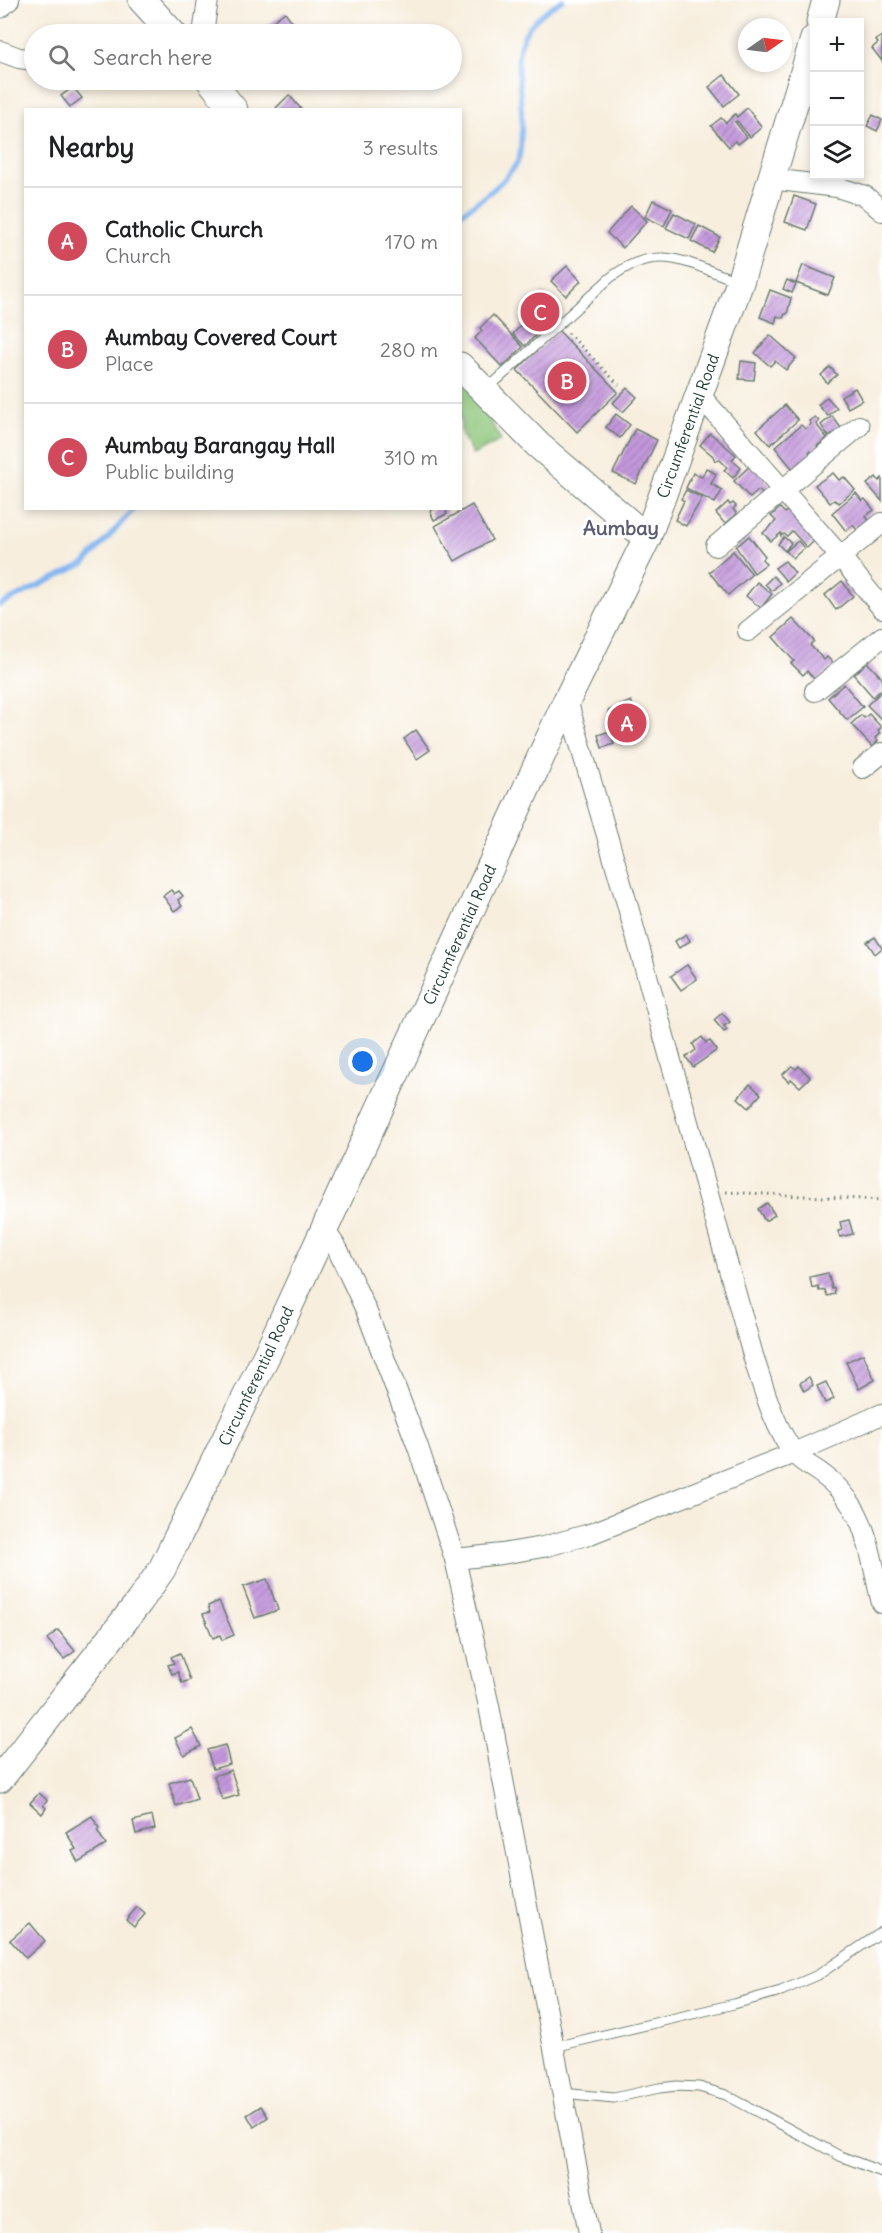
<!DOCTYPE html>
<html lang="en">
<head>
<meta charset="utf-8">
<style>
  :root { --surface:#fff; --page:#f2f2f2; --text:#202124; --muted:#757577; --line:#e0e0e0; --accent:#d1495b }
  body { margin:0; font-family:Delius,sans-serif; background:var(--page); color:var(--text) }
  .controls { position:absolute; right:18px; top:18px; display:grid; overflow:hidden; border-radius:0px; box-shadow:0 3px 9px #0003 }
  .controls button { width:54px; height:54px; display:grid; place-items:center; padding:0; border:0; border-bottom:2px solid var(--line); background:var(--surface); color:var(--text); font:30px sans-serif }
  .compass { position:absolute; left:738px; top:18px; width:54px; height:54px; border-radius:50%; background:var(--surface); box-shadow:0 3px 9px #0003; rotate:76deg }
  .you { position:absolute; left:363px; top:1062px; width:21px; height:21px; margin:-15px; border:4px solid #fff; border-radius:50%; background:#1a73e8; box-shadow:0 0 0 9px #1a73e833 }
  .badge { display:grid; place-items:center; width:39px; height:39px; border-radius:50%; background:var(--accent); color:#fff; font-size:20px; font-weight:700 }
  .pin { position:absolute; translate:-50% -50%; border:3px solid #fff; box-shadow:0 2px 6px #0006 }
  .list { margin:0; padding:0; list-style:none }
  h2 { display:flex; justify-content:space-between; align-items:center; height:78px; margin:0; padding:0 24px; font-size:26px }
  h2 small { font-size:20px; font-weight:400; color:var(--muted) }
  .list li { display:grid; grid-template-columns:39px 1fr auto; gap:18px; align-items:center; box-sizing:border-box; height:108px; padding:0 24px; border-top:2px solid var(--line) }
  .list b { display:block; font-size:22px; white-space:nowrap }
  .list p { margin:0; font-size:20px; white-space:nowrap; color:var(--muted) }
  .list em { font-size:20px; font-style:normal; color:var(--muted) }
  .icon { flex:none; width:33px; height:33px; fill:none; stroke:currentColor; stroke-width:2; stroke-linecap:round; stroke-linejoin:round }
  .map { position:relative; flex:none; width:882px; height:2233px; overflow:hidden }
  .search { position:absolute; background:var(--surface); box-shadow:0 3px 9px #0003; left:24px; top:24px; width:438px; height:66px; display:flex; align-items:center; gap:15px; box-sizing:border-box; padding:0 21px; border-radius:33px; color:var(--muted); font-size:22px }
  .panel { position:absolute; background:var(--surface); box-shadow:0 3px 9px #0003; left:24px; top:108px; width:438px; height:402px; border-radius:0px }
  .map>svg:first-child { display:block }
  .green { fill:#8bc478; stroke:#558056; stroke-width:1.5 }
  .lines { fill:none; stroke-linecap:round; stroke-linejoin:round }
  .stream { stroke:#85b7f1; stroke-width:5 }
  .building { fill:url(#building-hatch) }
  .lane-casing { stroke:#6b7b6f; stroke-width:11 }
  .street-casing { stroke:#6b7b6f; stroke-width:22 }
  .secondary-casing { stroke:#6b7b6f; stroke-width:29 }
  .path { stroke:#6b7b6f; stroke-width:3; stroke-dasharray:1.5 4.5; stroke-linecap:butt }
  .lane { stroke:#fff; stroke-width:9 }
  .street { stroke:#fff; stroke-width:20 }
  .secondary { stroke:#fff; stroke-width:27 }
  .labels { text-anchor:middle; stroke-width:6; stroke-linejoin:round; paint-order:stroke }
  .street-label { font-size:16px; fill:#1f3d34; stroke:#fff }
  .quarter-label { font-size:20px; font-weight:bold; fill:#595d6f; stroke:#fff }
</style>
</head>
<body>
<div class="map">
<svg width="882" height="2233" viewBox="0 0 882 2233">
  <defs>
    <pattern id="building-hatch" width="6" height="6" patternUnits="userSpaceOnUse" patternTransform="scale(1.5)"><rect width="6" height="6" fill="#c498dd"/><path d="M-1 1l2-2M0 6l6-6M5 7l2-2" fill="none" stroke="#9f7db4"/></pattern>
  </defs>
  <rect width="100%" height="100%" fill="#fff"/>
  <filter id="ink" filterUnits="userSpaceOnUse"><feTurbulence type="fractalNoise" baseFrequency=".0167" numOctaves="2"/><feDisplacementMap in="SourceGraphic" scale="12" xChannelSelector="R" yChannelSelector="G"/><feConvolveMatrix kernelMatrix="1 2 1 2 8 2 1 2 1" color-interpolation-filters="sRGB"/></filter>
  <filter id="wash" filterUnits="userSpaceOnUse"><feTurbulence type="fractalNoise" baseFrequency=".008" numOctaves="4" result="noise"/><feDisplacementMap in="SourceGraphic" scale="24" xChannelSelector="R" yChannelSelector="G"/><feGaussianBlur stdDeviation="1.35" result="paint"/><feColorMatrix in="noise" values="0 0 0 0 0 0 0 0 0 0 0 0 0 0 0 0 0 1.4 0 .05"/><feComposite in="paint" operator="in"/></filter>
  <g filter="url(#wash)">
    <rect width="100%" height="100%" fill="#f7eedd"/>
    <polygon class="green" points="470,385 501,440 473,455 461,433 460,390"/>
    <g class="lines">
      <g class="stream">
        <path d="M460 214C482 199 504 184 518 161 521 155 521 145 521 138 528 78 492 39 563 0"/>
        <polyline points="0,605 85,563 135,508"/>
      </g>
    </g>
    <g id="blocks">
      <g class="building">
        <polygon points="285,12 297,28 289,34 262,34 260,31"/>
        <polygon points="882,36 882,61 872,48 878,43 876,40"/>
        <polygon points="724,75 739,94 724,106 709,87"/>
        <polygon points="73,87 82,98 70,107 61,96"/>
        <polygon points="289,95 302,110 277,110 276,108"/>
        <polygon points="747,108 762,127 750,137 737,121 735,122 747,137 738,144 735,141 729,147 711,126 721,118 726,123 735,114 737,117"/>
        <polygon points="873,115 882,120 877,131 867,126"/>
        <polygon points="794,196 816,204 807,230 785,222"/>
        <polygon points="653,200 672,209 664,226 645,217"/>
        <polygon points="631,206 647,221 623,248 607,233"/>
        <polygon points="674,213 696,224 689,239 666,228"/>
        <polygon points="699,226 720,237 712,252 691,241"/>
        <polygon points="803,265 835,278 828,295 796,283"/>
        <polygon points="567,266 581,281 566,296 551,281"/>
        <polygon points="787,280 796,284 792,293 783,289"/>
        <polygon points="770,290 791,298 787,314 785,314 783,318 777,316 775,323 760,317"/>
        <polygon points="543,294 558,309 537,330 522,315"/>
        <polygon points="493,315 523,347 502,367 475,338 482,331 480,328"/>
        <polygon points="524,322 536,335 525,346 513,334"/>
        <polygon points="558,330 618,392 577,432 517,370"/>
        <polygon points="770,335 796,358 786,370 775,361 770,366 755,353"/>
        <polygon points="741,361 756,363 754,380 739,379"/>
        <polygon points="830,367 837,375 827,383 821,375"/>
        <polygon points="627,388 637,397 623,412 613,403"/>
        <polygon points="855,388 862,400 848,408 841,396"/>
        <polygon points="827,397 837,408 828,416 818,405"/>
        <polygon points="785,405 798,420 770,445 757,430"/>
        <polygon points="616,414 630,425 620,438 606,427"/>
        <polygon points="832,416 841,428 829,437 821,425"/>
        <polygon points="815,417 819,421 816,424 827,438 817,446 819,449 813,454 810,451 809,452 813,458 795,472 775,447 801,425 805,429 811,424 809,421"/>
        <polygon points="635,429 657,440 636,484 613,473"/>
        <polygon points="710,433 736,455 732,460 741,468 733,478 724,470 727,467 720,460 715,461 713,456 700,445"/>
        <polygon points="754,462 772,487 763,495 759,490 750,498 734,481"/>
        <polygon points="706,468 716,474 711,484 722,490 715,503 686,488 693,473 702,477"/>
        <polygon points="833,473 839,480 844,477 855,490 839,503 834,500 830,503 815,485"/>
        <polygon points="876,477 879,481 882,478 882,501 867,484"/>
        <polygon points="686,490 702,498 686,526 675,520 684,501 681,499"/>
        <polygon points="856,493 862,501 865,499 874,510 866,516 869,521 857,530 853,525 846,531 832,513"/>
        <polygon points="728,502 730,505 733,503 736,506 733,509 737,514 725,524 716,513"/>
        <polygon points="472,505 492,540 455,561 435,526"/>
        <polygon points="791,507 820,535 807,548 792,531 787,536 784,534 781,536 781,533 771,541 763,533 776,521 771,516 780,508 785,513"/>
        <polygon points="436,508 445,508 447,514 434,520 430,511"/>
        <polygon points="749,536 765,556 762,559 766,564 754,573 736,547"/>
        <polygon points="784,537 791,543 785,551 778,544"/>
        <polygon points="798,541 804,548 793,558 786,551"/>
        <polygon points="733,551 752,574 728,595 709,572"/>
        <polygon points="785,561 795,573 786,581 775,568"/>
        <polygon points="773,576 780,583 772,591 765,584"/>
        <polygon points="842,581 853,596 836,610 825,595"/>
        <polygon points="757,582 772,594 761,608 746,596"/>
        <polygon points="793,619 814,641 810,645 824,660 827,657 835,665 817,682 807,671 803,675 791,663 794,661 773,637"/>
        <polygon points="867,662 882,678 882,689 873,697 854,675"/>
        <polygon points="844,684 863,707 847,720 828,698"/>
        <polygon points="881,692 882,693 882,720 867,705"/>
        <polygon points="631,701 645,736 622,745 608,711"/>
        <polygon points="869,714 881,727 878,731 880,733 875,738 878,741 872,747 851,724 861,715 864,718"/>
        <polygon points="416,730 430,750 417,759 404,739"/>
        <polygon points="610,731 614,744 602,748 598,735"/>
        <polygon points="171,890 174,894 179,891 183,896 178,900 182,906 174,911 163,896"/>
        <polygon points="686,934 690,941 679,948 675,941"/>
        <polygon points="875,937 882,948 875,954 867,942"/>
        <polygon points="687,965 697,979 681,990 671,976"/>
        <polygon points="722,1013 730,1022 724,1026 727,1030 724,1032 714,1020"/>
        <polygon points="702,1037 706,1043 710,1041 717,1050 693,1067 686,1057 696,1050 693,1044"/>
        <polygon points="792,1066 796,1069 799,1066 810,1077 800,1087 791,1079 789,1082 782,1075"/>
        <polygon points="750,1084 761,1094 749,1108 738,1098"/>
        <polygon points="767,1203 775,1215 765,1221 758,1209"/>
        <polygon points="849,1220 853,1234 840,1237 838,1231 842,1230 840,1222"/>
        <polygon points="828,1273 832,1289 834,1288 835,1294 827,1296 825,1290 819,1291 818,1286 812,1288 810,1277"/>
        <polygon points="863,1354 875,1380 859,1389 846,1362"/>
        <polygon points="809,1377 813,1385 804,1391 800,1383"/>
        <polygon points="826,1382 834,1399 825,1403 817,1386"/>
        <polygon points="267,1579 278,1610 255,1618 243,1587"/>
        <polygon points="219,1601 234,1635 222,1640 220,1635 213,1638 203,1614 210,1612 208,1606"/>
        <polygon points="58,1630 75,1651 64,1659 47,1639"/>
        <polygon points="180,1653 190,1680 182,1683 178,1672 172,1674 168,1665 174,1663 171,1657"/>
        <polygon points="192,1729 201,1746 184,1755 175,1738"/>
        <polygon points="225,1745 230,1764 213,1769 207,1750"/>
        <polygon points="231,1770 239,1795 222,1800 214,1776"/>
        <polygon points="190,1777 197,1799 176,1806 169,1783"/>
        <polygon points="39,1793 47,1800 43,1805 46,1808 42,1814 30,1803"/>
        <polygon points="92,1816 99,1828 97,1830 106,1845 78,1862 72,1851 76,1849 66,1832"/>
        <polygon points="152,1816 155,1829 136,1834 133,1821"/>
        <polygon points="137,1907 145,1914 134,1927 126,1920"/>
        <polygon points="30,1923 45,1941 26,1958 10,1940"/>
        <polygon points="261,2106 268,2117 254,2127 247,2115"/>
      </g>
    </g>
  </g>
  <g filter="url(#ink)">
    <use href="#blocks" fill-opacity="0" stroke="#6b7b6f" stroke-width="1.5"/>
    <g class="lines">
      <defs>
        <g id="lane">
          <path d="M486 390 610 278C657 241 687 263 737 281"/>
          <polyline points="554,2047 734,2004 781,1991 818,1975 882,1932"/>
          <polyline points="562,2093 614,2098 659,2088 677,2086 699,2087 726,2095 840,2156 882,2172"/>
        </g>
        <g id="street">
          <polyline points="0,8 9,0"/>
          <polyline points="203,34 208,0"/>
          <polyline points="0,51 19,58 34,60"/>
          <polyline points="771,179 837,187 865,196 882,211"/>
          <polyline points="698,393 840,556 882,608"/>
          <polyline points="716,546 859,426"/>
          <polyline points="748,631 882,523"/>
          <polyline points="815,691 882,637"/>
          <path d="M567 700 626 900 754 1359C764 1390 774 1426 794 1453 802 1463 813 1467 823 1475 836 1484 846 1496 854 1509 870 1536 874 1573 882 1603"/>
          <polyline points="863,768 882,753"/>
          <polyline points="324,1229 338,1250 366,1310 418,1447 455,1559 489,1706 589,2233"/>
          <polyline points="455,1559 502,1554 543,1547 590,1534 794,1453 882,1414"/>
        </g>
        <g id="secondary">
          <polyline points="142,0 173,34"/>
          <polyline points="820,22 826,0"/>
          <polyline points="210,80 234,110"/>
          <polyline points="460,366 538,445 647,538"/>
          <path id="s1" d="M0 1779 139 1602 162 1569 268 1352 567 700 647 538 740 282 814 39"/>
        </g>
      </defs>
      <use href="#lane" class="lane-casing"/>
      <use href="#street" class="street-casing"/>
      <use href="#secondary" class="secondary-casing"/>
      <g class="path">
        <polyline points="568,333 619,385"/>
        <polyline points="726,1192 882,1200"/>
      </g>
      <use href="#lane" class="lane"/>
      <use href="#street" class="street"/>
      <use href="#secondary" class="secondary"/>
    </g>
  </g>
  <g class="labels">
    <g class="street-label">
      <text dy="6" stroke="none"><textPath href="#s1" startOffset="1524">Circumferential Road</textPath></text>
      <text dy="6" stroke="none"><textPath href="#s1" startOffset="966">Circumferential Road</textPath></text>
      <text dy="6" stroke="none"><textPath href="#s1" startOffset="480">Circumferential Road</textPath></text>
    </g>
    <g class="quarter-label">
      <text x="621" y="535">Aumbay</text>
    </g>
  </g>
</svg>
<div class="controls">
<button>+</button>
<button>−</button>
<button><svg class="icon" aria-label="layers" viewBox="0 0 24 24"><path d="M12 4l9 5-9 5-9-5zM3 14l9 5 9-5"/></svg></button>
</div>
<svg class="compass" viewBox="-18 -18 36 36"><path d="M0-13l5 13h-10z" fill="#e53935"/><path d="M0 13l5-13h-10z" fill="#757577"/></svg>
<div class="you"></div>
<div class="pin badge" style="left:627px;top:723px">A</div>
<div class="pin badge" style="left:567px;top:381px">B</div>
<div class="pin badge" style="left:540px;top:312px">C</div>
<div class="search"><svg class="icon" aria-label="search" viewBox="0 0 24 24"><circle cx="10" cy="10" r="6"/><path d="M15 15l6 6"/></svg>Search here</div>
<section class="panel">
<h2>Nearby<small>3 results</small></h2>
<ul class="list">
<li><span class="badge">A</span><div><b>Catholic Church</b><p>Church</p></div><em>170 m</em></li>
<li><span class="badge">B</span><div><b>Aumbay Covered Court</b><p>Place</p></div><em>280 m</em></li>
<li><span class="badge">C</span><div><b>Aumbay Barangay Hall</b><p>Public building</p></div><em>310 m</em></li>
</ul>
</section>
</div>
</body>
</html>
